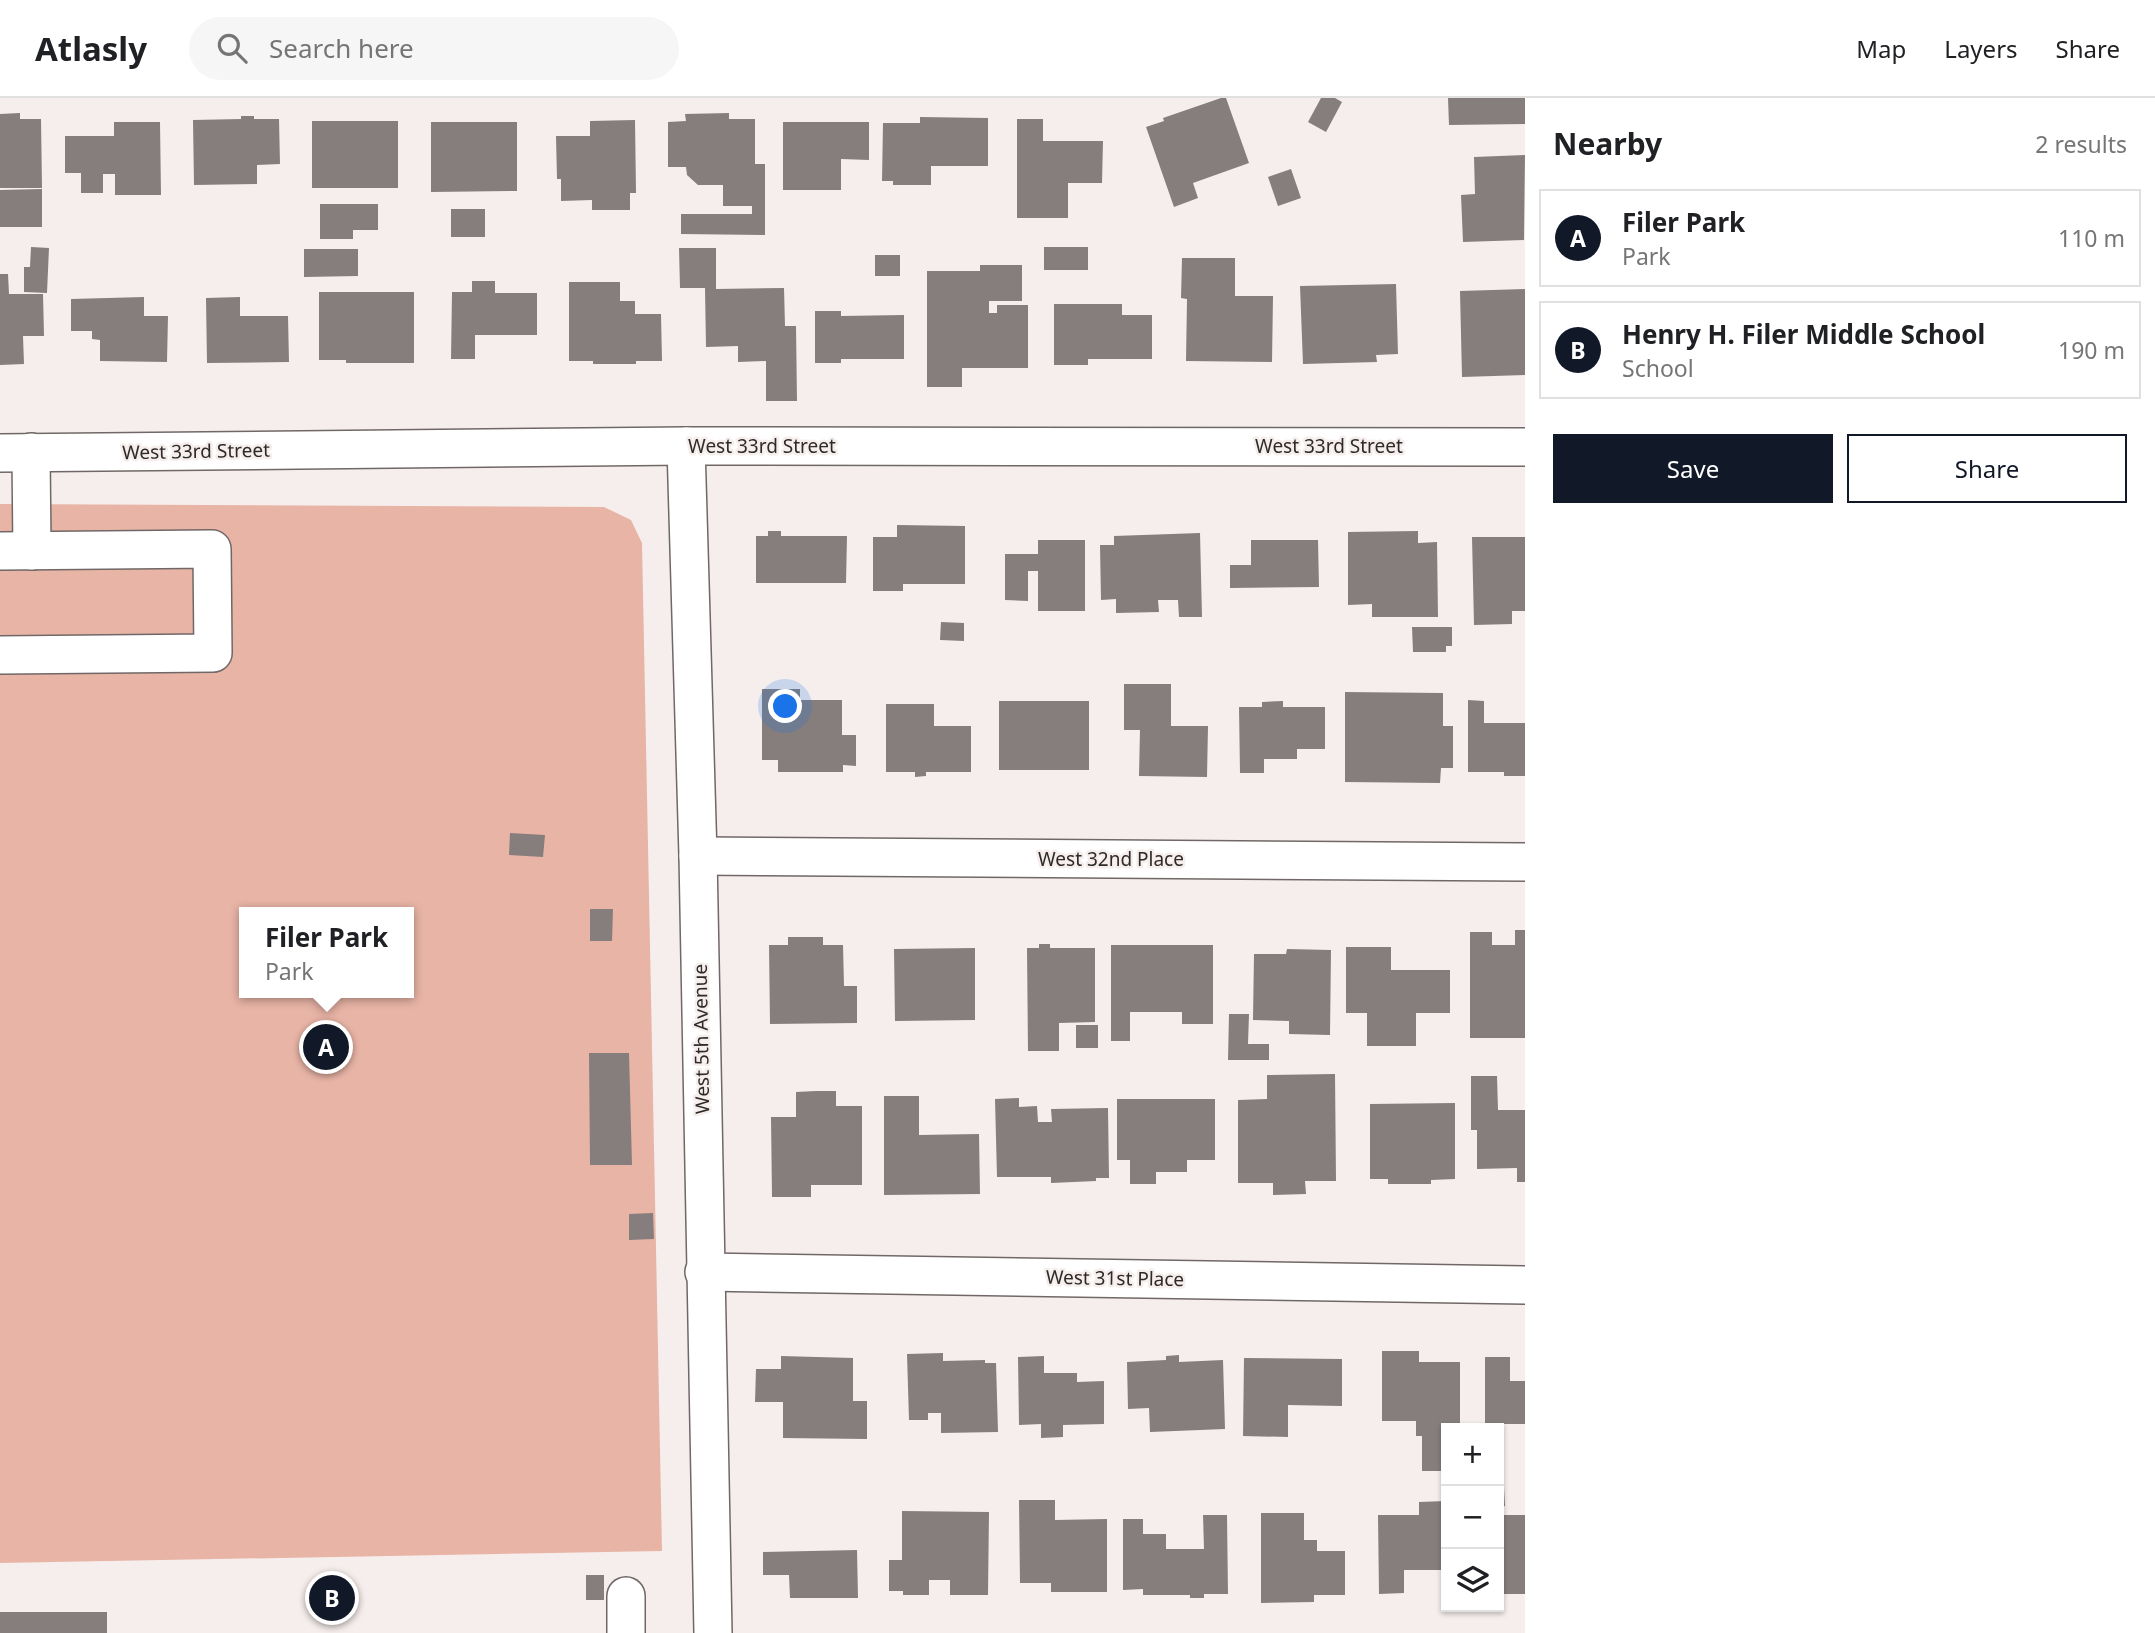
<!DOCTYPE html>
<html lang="en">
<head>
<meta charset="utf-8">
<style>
  :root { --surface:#fff; --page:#f6f6f6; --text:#202124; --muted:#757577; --line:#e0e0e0; --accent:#111827 }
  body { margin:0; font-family:"Noto Sans",sans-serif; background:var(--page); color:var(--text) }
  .controls { position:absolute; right:21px; bottom:21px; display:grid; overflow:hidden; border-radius:0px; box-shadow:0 2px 5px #0004 }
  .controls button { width:63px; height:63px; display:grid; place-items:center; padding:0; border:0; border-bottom:2px solid var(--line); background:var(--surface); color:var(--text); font:35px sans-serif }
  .you { position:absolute; left:786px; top:609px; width:24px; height:24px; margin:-18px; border:5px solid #fff; border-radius:50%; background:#1a73e8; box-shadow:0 0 0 10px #1a73e833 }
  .badge { display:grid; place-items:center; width:46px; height:46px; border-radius:50%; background:var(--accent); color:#fff; font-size:23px; font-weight:700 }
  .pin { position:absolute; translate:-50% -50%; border:4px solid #fff; box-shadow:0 2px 7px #0006 }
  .popup { position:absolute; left:239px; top:809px; width:175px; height:91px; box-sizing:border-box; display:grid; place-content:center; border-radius:0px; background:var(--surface); filter:drop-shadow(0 2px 5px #0005); font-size:23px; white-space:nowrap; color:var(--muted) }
  .popup b { font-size:26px; color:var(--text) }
  .popup::after { content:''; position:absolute; left:50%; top:100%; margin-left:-14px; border:14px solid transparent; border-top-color:var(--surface) }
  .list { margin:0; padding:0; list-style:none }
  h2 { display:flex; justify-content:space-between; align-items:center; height:91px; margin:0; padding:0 28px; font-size:30px }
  h2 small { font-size:23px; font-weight:400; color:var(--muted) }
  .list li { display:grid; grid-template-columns:46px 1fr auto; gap:21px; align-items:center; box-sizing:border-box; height:98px; margin:0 14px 14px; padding:0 14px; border:2px solid var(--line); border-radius:0px }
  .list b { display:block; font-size:26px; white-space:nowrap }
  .list p { margin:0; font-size:23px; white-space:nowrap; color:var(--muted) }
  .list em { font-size:23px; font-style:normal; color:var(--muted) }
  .actions { display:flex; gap:14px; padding:21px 28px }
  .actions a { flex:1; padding:16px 0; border:2px solid var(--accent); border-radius:0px; text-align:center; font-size:24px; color:var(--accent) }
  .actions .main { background:var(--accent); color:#fff }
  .icon { flex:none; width:38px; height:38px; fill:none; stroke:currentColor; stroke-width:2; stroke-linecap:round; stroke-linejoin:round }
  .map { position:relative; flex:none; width:1525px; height:1535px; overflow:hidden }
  header { display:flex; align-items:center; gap:42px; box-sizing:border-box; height:98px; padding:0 35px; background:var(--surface); border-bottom:2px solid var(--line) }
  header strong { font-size:33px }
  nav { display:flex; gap:38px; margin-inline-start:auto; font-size:24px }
  .search { width:490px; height:63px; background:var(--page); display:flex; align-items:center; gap:18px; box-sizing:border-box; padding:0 24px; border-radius:38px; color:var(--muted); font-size:26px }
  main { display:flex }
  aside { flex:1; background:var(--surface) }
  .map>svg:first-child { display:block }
  .green { fill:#e8b4a6; fill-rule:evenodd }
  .building { fill:#857e7c }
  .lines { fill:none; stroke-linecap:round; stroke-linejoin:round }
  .minor-casing { stroke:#6f6866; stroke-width:40 }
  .minor { stroke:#fff; stroke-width:37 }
  .labels { text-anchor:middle; stroke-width:5; stroke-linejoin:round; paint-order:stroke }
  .street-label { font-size:19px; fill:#2d2a2a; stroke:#f6eeec }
</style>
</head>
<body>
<header>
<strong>Atlasly</strong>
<div class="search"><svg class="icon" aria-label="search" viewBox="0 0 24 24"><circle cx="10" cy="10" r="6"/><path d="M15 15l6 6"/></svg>Search here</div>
<nav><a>Map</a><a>Layers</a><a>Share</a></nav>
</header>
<main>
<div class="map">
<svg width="1525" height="1535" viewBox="0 0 1525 1535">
  <rect width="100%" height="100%" fill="#f6eeec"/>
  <path class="green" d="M0 406 604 409 631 422 642 445 662 1453 0 1465ZM244 814H408V895H244Z"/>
  <g class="building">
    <polygon points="1221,0 1226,0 1249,65 1193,85 1198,100 1174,109 1146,29 1164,23 1163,20"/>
    <polygon points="1321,0 1335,0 1342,4 1326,34 1308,24"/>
    <polygon points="1448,0 1525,0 1525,26 1449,27"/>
    <polygon points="20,15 20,21 41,21 42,90 0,90 0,16"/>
    <polygon points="729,15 729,21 755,21 755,66 765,66 765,137 681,136 681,116 752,116 752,108 723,108 723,87 698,87 687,77 686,69 668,69 668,24 686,23 685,16"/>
    <polygon points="241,18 254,18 254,21 279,21 280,66 257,67 257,86 194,87 193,22 241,21"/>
    <polygon points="920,19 988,20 988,68 931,68 931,87 893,87 893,83 882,83 883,25 920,25"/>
    <polygon points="1017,21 1043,21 1043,43 1103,43 1102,85 1068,85 1068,120 1017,120"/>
    <polygon points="635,22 636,95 630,95 630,112 592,112 592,102 561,103 561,81 557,81 556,38 590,38 590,23"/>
    <rect x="312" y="23" width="86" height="67"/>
    <polygon points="114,24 160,24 161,97 115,97 115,76 103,76 103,95 81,95 81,75 65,75 65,38 114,38"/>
    <polygon points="431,24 517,24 517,93 431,94"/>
    <polygon points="783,24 869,24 869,62 841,61 841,92 783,92"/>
    <polygon points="1525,57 1524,142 1463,144 1461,97 1475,96 1474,59"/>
    <polygon points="1291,71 1301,100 1278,108 1268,79"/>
    <polygon points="42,91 42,129 0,129 0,92"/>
    <polygon points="320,106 378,106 378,132 353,132 353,141 320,141"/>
    <rect x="451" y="111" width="34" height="28"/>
    <polygon points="31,149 49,150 47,195 24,194 24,169 30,169"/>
    <rect x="1044" y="149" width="44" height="23"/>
    <polygon points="679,150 716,150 716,191 784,190 785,228 796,228 797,303 766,303 766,263 738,264 738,248 706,249 705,190 680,190"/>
    <polygon points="304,151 358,151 358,178 304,179"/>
    <rect x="875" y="157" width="25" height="21"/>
    <polygon points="1182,160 1235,160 1235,198 1273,198 1272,264 1186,263 1187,201 1181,200"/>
    <polygon points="980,167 1022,167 1022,203 989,203 989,215 997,215 997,207 1028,207 1028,270 962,270 962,289 927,289 927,173 980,173"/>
    <polygon points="0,176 8,176 9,196 43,196 44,238 23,238 24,266 0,267"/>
    <polygon points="472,183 495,183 495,195 537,195 537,237 475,237 475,261 451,261 452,194 472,194"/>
    <polygon points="569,184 620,184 620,203 635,203 635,216 661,216 662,263 636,263 636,266 593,266 593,263 569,263"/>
    <polygon points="1396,186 1398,256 1376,257 1377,264 1303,266 1300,188"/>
    <polygon points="1525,191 1525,277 1462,279 1460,193"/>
    <polygon points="319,194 414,194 414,265 346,265 346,262 319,262"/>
    <polygon points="144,199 144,218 168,218 167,264 100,263 100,242 92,241 92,233 71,233 71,201"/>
    <polygon points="240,199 240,218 288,218 289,264 207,265 206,200"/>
    <polygon points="1054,206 1122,206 1122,217 1152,217 1152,261 1088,261 1088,267 1054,267"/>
    <polygon points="815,213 841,213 841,218 904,217 904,261 841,261 841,265 815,265"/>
    <polygon points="897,427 965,428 965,486 903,486 903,493 873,493 873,439 897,439"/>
    <polygon points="768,433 781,433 781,438 847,438 846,485 756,485 756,438 768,438"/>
    <polygon points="1418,433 1418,445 1437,444 1438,519 1372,519 1372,506 1348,507 1348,434"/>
    <polygon points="1200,435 1202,519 1179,519 1178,502 1158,502 1159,514 1116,515 1116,501 1101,502 1100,447 1114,447 1114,438"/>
    <polygon points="1472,439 1525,439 1525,513 1512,513 1512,526 1474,527"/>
    <polygon points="1038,442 1085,442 1085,513 1038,513 1038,473 1028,473 1028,503 1005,502 1005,456 1038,456"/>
    <polygon points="1251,442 1318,442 1319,489 1230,490 1230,467 1251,467"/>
    <polygon points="941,524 964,525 964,543 940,542"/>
    <polygon points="1412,529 1452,529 1452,548 1446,548 1446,554 1413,554"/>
    <polygon points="1124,586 1171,586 1171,628 1208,628 1207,679 1139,678 1140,632 1124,632"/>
    <polygon points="762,591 800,591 800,602 842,602 842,637 856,637 856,668 843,667 843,674 778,674 778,662 762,662"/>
    <polygon points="1345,594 1443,595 1443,628 1453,628 1453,670 1441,670 1440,685 1345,684"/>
    <polygon points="1468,602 1484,603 1484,625 1525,625 1525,678 1504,678 1504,674 1468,674"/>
    <rect x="999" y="603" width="90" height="69"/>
    <polygon points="1283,603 1283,609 1325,609 1325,651 1297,651 1297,661 1264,661 1264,675 1240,675 1239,609 1262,609 1262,604"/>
    <polygon points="886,606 934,606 934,628 971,628 971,674 926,674 926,678 915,679 915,674 886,674"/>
    <polygon points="510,735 545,737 543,759 509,757"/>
    <polygon points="590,811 613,811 612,843 590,843"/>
    <polygon points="1515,832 1525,832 1525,940 1470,940 1470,834 1492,834 1492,847 1515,847"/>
    <polygon points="788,839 823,839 823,847 843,847 844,888 857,888 857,925 770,926 769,847 788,847"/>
    <polygon points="1039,846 1050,846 1050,850 1095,850 1095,924 1059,925 1059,953 1028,953 1027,850 1039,850"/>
    <polygon points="1111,847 1213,847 1213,926 1182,926 1182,914 1130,914 1130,943 1111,943"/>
    <polygon points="1346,849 1391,849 1391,872 1450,872 1450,915 1416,915 1416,948 1367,948 1367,915 1346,915"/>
    <polygon points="975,850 975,922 895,923 894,851"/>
    <polygon points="1287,851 1331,852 1330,937 1289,936 1289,923 1253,922 1254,856 1286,856"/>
    <polygon points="1229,916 1249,916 1248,946 1269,946 1269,962 1228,962"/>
    <rect x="1076" y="927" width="22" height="23"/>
    <polygon points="589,955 629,955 632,1067 590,1067"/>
    <polygon points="1335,976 1336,1083 1305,1083 1306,1096 1273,1097 1273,1085 1238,1085 1238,1002 1267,1001 1267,977"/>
    <polygon points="1471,978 1497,978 1498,1012 1525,1012 1525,1084 1517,1084 1517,1070 1477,1071 1477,1032 1471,1032"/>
    <polygon points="816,993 836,993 836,1008 862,1008 862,1087 811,1087 811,1099 772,1099 771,1019 796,1019 796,994"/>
    <polygon points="884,998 919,998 919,1037 979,1036 980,1096 884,1097"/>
    <polygon points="1019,1000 1019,1009 1037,1008 1038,1024 1052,1024 1051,1011 1108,1010 1109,1080 1096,1080 1096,1083 1051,1085 1051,1079 997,1079 995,1001"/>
    <polygon points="1117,1001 1215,1001 1215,1062 1187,1062 1187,1074 1156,1074 1156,1086 1130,1086 1130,1062 1117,1062"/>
    <polygon points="1455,1005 1455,1081 1431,1082 1431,1086 1388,1086 1388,1081 1370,1081 1370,1006"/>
    <polygon points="653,1115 654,1141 629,1142 629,1116"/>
    <polygon points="1382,1253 1419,1253 1419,1264 1460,1264 1460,1330 1446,1330 1446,1373 1422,1373 1422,1338 1416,1338 1416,1323 1382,1323"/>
    <polygon points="943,1255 943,1263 985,1262 985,1265 996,1265 998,1334 941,1335 941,1315 928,1315 928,1322 909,1322 907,1256"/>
    <polygon points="1179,1257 1179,1264 1223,1262 1225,1331 1150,1334 1149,1310 1128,1311 1127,1264 1166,1262 1166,1258"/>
    <polygon points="781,1258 853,1260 853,1303 867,1303 867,1341 783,1340 783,1304 755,1304 756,1271 781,1271"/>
    <polygon points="1044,1258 1044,1275 1077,1275 1077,1284 1104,1283 1104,1326 1063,1327 1063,1339 1041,1340 1041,1326 1019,1327 1018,1259"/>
    <polygon points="1485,1259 1510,1259 1510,1283 1525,1283 1525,1326 1485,1326"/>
    <polygon points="1244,1260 1342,1261 1342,1308 1288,1307 1288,1339 1243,1338"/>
    <polygon points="1504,1390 1505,1408 1499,1409 1499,1391"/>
    <polygon points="1019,1402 1055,1402 1055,1422 1107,1421 1107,1494 1051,1494 1051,1485 1020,1485"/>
    <polygon points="1446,1403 1446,1472 1404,1472 1404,1495 1379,1496 1378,1417 1419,1417 1419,1404"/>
    <polygon points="902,1413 989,1414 988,1497 950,1497 950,1482 929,1482 929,1497 903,1497 903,1493 889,1493 889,1462 902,1462"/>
    <polygon points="1261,1415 1304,1415 1304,1442 1317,1442 1317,1453 1345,1453 1345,1497 1314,1497 1314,1504 1261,1505"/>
    <polygon points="1203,1417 1227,1417 1228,1496 1204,1496 1204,1500 1190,1500 1190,1497 1143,1497 1143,1491 1123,1492 1123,1421 1143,1421 1143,1436 1166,1436 1166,1451 1204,1451"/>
    <rect x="1499" y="1417" width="26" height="79"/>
    <polygon points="857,1452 858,1500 790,1500 789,1477 763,1477 763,1454"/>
    <rect x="586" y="1477" width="18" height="25"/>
    <rect x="0" y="1514" width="107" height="21"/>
  </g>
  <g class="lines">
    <defs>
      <g id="minor">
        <polyline points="686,348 698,758 713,1535"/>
        <polyline points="31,354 32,453"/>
        <polyline points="0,355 686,348 1525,349"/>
        <polyline points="0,453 212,451 213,555 0,557"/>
        <polyline points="698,758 1525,764"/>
        <polyline points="704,1174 1525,1187"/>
        <polyline points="626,1498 626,1535"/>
      </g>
    </defs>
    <use href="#minor" class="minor-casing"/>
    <use href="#minor" class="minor"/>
  </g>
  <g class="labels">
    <g class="street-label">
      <text x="762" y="355">West 33rd Street</text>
      <text x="1329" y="355">West 33rd Street</text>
      <text transform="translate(196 353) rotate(-1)" y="7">West 33rd Street</text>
      <text x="1111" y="768">West 32nd Place</text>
      <text transform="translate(701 941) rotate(-91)" y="7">West 5th Avenue</text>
      <text transform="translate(1115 1180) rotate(1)" y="7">West 31st Place</text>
    </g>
  </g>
</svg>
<div class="controls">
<button>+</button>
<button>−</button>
<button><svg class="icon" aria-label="layers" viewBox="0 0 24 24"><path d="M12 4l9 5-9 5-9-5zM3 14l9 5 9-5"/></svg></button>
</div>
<div class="you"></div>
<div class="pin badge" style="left:326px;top:949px">A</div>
<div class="popup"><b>Filer Park</b>Park</div>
<div class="pin badge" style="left:332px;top:1500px">B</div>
</div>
<aside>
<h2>Nearby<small>2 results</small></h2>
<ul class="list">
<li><span class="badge">A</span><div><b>Filer Park</b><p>Park</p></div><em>110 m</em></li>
<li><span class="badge">B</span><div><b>Henry H. Filer Middle School</b><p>School</p></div><em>190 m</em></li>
</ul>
<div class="actions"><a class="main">Save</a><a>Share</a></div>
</aside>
</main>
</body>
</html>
